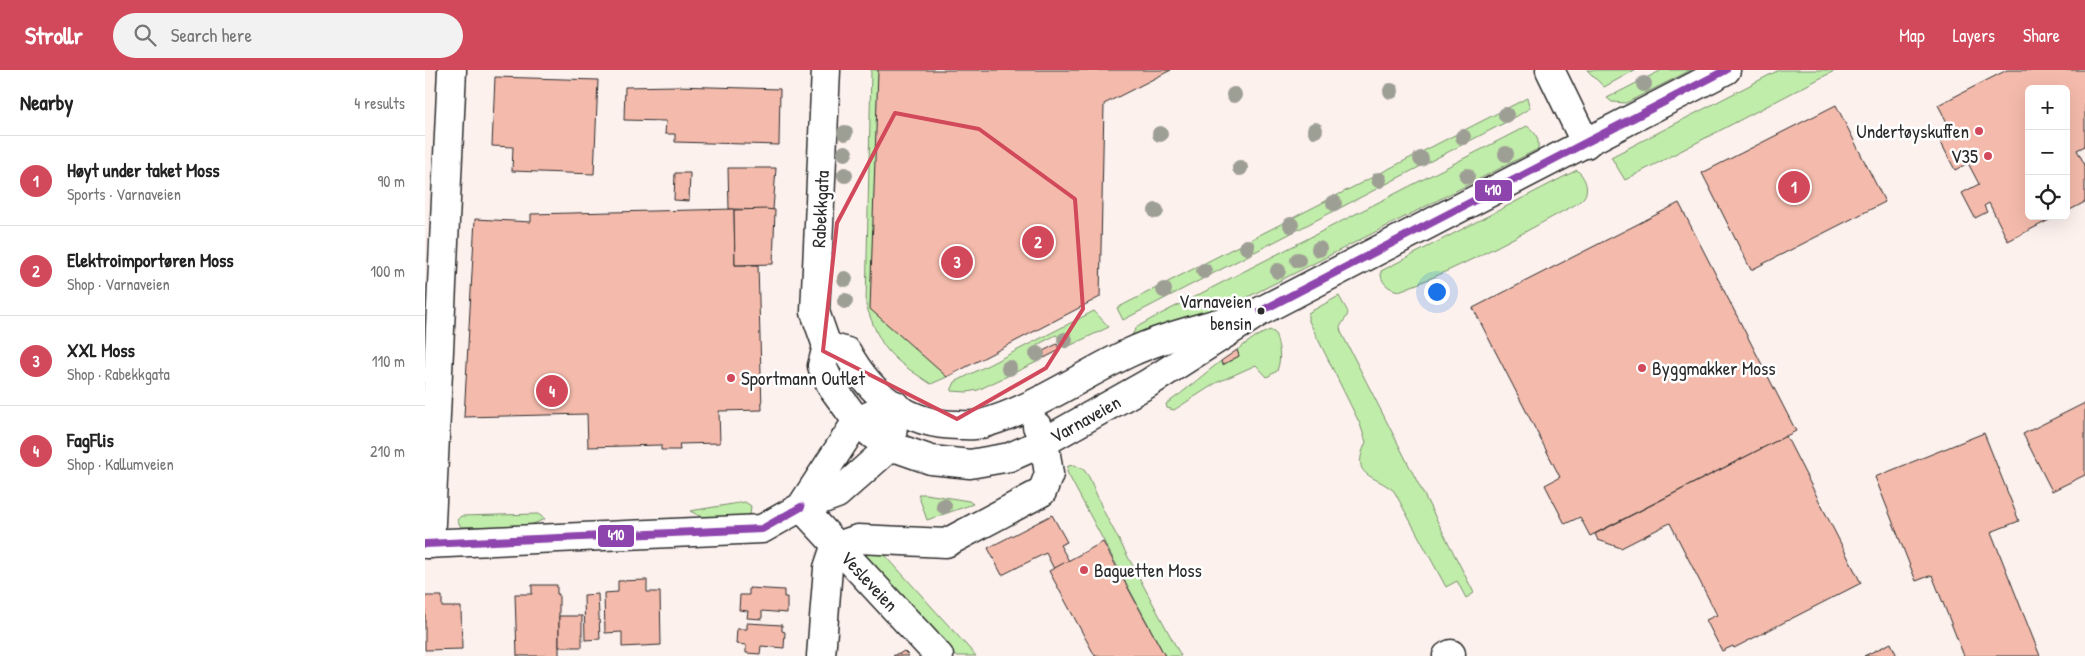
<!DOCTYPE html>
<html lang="en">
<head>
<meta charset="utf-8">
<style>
  :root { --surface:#fff; --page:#f2f2f2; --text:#222; --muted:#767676; --line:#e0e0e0; --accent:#d1495b }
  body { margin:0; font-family:"Patrick Hand",sans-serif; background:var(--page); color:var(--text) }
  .controls { position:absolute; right:15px; top:15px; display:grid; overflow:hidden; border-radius:8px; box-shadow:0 5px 20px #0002 }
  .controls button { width:45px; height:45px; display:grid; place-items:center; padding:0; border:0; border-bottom:1px solid var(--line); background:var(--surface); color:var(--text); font:25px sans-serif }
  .you { position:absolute; left:1011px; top:221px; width:18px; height:18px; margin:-12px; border:4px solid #fff; border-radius:50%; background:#1a73e8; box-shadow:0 0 0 8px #1a73e833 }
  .badge { display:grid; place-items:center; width:32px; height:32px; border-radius:50%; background:var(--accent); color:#fff; font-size:16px; font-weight:700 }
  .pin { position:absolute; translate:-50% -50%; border:2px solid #fff; box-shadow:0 1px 5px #0006 }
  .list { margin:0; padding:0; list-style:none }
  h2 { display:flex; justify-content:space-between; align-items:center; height:65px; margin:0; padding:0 20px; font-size:21px }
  h2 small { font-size:16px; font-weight:400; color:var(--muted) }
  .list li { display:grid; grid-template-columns:32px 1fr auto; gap:15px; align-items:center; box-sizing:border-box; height:90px; padding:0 20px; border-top:1px solid var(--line) }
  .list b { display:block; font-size:19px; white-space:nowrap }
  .list p { margin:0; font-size:16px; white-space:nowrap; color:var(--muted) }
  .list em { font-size:16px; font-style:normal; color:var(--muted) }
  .icon { flex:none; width:28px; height:28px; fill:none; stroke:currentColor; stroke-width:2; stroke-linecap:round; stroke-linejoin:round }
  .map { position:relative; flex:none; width:1660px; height:586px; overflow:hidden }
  header { display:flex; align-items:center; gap:30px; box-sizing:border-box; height:70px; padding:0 25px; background:var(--accent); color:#fff }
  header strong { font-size:24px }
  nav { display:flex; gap:28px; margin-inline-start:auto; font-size:18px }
  .search { width:350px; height:45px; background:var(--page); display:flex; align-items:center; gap:12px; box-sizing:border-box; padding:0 18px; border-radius:28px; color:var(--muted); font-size:19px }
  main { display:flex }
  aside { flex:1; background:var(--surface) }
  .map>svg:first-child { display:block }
  .green { fill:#c1edaa; stroke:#768c6a }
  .building { fill:#f4bbac; stroke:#2b2b2b }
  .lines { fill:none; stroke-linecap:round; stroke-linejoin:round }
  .minor-casing { stroke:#2b2b2b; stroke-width:31 }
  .minor { stroke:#fff; stroke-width:28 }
  .bus-1-casing { stroke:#fff; stroke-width:11 }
  .bus-1 { stroke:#8e44ad; stroke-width:8 }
  .tree { fill:#9e9f94 }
  .marked { fill:none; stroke:#d1495b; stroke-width:4; stroke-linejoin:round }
  .poi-dot { fill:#d1495b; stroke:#fff; stroke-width:2 }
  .bus-dot { fill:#2b2b2b; stroke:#fff; stroke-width:2 }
  .labels { text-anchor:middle; stroke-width:5; stroke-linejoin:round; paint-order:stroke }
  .bus-label { font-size:18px; fill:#2b2b2b; stroke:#fff; text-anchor:end }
  .poi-label { font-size:19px; fill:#2b2b2b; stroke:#fff; text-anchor:start }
  .street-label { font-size:19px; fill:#2b2b2b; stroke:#fff }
  .line-badge { stroke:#fff; stroke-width:2 }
  .badge-label { font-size:14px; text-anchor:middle; font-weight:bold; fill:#fff }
</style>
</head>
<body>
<header>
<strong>Strollr</strong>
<div class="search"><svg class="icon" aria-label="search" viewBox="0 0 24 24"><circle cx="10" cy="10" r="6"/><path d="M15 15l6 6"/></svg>Search here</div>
<nav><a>Map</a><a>Layers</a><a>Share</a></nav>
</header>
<main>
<aside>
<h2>Nearby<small>4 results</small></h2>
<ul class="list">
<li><span class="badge">1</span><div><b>Høyt under taket Moss</b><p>Sports · Varnaveien</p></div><em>90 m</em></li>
<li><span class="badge">2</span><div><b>Elektroimportøren Moss</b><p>Shop · Varnaveien</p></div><em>100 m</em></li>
<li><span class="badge">3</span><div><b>XXL Moss</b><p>Shop · Rabekkgata</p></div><em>110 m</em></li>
<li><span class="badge">4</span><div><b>FagFlis</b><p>Shop · Kallumveien</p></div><em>210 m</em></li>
</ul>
</aside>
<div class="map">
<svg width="1660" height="586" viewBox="0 0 1660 586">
  <rect width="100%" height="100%" fill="#fdf1ee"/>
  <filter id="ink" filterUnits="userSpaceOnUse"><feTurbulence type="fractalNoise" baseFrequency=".02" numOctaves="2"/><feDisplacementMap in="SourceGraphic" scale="10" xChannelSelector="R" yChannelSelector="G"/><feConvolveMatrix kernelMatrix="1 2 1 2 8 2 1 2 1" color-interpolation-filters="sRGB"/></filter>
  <g filter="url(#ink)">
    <g class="green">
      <path d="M446 0H453L522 307 506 314C465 287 457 282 441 235Z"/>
      <polygon points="1162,0 1210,0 1179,17"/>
      <polygon points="1237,0 1266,0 1201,33 1187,32 1182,28"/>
      <polygon points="1354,0 1411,0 1200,110 1186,87"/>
      <polygon points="1102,28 1105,38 1089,48 698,250 692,238"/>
      <path d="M1102 56C1111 63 1114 67 1113 79L815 231 787 243 705 268 712 257 728 248Z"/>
      <path d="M1152 100C1159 106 1165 118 1159 127 1153 135 1141 139 1133 144 1082 172 1028 201 974 221 963 219 955 212 956 201Z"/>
      <path d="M914 226C925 247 926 239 915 257L916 262 1049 523 1041 528 1032 511 1021 517 969 421C947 403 925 408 941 372L935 354 883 249V243Z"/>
      <polygon points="669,241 684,257 640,278 637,270 631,265 612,275 618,289 553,320 542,322 526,321 530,312"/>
      <path d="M845 260 850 263C854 276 857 287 852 301L842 307 831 295 791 313 749 340 742 338 741 334C761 321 777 305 796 291L798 295 814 286 812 280 830 267Z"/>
      <polygon points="650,395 659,400 664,407 679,442 756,586 740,586 642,402 643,396"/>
      <polygon points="493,424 501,424 544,431 548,434 502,450"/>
      <path d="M320 432 326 436 325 445C300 451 287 453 265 441Z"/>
      <polygon points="113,444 120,449 103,456 36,457 32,450 36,446"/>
      <polygon points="443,479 461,486 551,586 525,586 434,489 437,483"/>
    </g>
    <g class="building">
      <polygon points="453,0 746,0 679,34 675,227 522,307 445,239"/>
      <polygon points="1582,0 1660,0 1660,76 1652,80 1660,95 1660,132 1641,142 1641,19 1604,19 1604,146 1632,146 1583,171 1564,133 1559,136 1562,142 1550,148 1537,123 1554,114 1543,93 1530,100 1511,63 1524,56 1513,35"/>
      <polygon points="70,7 173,10 169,104 87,101 88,77 67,76"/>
      <polygon points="251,16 355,19 354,75 250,72 250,64 240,64 241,51 199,50 200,17"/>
      <polygon points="1411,35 1460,132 1326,200 1277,103"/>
      <polygon points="303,98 351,98 348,140 304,139"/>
      <polygon points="250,103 265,103 264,131 249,130"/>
      <polygon points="1254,133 1371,361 1165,466 1155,447 1140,454 1120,415 1135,407 1048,238"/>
      <polygon points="309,139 310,195 333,195 337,340 294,341 295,373 254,374 255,380 236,380 236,375 163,377 162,344 39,347 50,149 106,152 106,144"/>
      <polygon points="341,139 350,140 348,194 310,195 309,140"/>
      <polygon points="632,274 635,280 619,288 616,282"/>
      <polygon points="812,280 814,286 797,295 796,291"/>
      <polygon points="1660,333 1660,405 1627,421 1598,364"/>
      <polygon points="1559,363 1594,451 1566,462 1615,586 1539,586 1507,505 1491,511 1450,407"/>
      <polygon points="1361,366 1436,513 1309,578 1308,576 1297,581 1281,550 1292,545 1245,453 1196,478 1173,470 1170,464"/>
      <polygon points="627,445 642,472 635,475 644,491 629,499 621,483 577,505 563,478"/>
      <polygon points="678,472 740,586 670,586 624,501"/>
      <polygon points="222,510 222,522 235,522 236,575 197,577 197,562 180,563 179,523 193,522 193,511"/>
      <polygon points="107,515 132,515 132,524 134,524 134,586 92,586 90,524 107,524"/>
      <polygon points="324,518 359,520 359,527 362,527 362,543 337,541 337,549 322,548 323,541 314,540 315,525 324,525"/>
      <polygon points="173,524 175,569 160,570 159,525"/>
      <polygon points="0,526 17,526 17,537 36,537 37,579 0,580"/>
      <rect x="134" y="546" width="23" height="31"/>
      <polygon points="322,553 357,555 357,561 360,562 359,578 336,576 335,584 321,583 321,575 311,574 312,559 322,559"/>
      <polygon points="1466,573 1472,586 1439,586"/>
      <polygon points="479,581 484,586 468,586 473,583 474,584"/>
    </g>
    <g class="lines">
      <defs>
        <g id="minor">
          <polyline points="401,0 390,242 402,276"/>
          <polyline points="1125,0 1161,74"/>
          <path id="s1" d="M402 276 397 296 407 317 432 351 448 365 466 376 506 390 545 394 585 387 619 372 722 314 836 241 1301 0"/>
          <path d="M402 276 422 282C446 325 482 355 533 355 540 355 549 356 556 354 609 340 656 305 706 282 738 267 774 259 807 249"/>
          <path id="s2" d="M376 437 514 586"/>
          <polyline points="0,474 337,459 376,437 412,424 466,376 470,335 432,351 376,437"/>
          <polyline points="5,474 27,0"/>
          <polyline points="396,586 403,498 410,477 433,469 521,473 617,422 624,404 619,372 612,356"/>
          <polyline points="1022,586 1026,584"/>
        </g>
      </defs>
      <use href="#minor" class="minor-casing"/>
      <use href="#minor" class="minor"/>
      <defs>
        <g id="bus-1">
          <polyline points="836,241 1301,0"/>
          <polyline points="0,474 337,459 376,437"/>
        </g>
      </defs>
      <use href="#bus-1" class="bus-1-casing"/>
      <use href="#bus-1" class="bus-1"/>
    </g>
    <g class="tree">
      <circle cx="1219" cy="14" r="8"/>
      <circle cx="966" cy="21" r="8"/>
      <circle cx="809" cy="25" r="8"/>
      <circle cx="1081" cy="45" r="8"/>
      <circle cx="890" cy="60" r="8"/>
      <circle cx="420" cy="63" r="8"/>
      <circle cx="735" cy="64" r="8"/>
      <circle cx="1038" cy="67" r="8"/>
      <circle cx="420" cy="83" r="8"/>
      <circle cx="1081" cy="84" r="8"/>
      <circle cx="996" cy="89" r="8"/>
      <circle cx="815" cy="98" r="8"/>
      <circle cx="420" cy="105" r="8"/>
      <circle cx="1042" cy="106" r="8"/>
      <circle cx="954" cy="110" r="8"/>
      <circle cx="909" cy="133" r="8"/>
      <circle cx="731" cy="141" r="8"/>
      <circle cx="866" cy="155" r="8"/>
      <circle cx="822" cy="177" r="8"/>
      <circle cx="894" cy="179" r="8"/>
      <circle cx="873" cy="190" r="8"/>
      <circle cx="779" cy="201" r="8"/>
      <circle cx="853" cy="201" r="8"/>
      <circle cx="420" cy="209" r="8"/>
      <circle cx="739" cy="220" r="8"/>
      <circle cx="420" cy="231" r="8"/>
      <circle cx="640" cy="270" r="8"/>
      <circle cx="612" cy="284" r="8"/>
      <circle cx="584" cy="298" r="8"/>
      <circle cx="519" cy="436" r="8"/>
    </g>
  </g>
  <path class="marked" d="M470 43 554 59 650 129 658 239 621 298 532 349 398 281 412 153Z"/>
  <g class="poi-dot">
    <circle cx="1554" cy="61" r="5"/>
    <circle cx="1563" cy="86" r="5"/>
    <circle cx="1217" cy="298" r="5"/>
    <circle cx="306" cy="308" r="5"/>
    <circle cx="659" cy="500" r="5"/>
  </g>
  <circle class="bus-dot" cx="836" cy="241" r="4.5"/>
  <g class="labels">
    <g class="bus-label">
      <text x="827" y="238">Varnaveien<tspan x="827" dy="22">bensin</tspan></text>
    </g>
    <g class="poi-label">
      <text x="1544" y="68" text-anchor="end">Undertøyskuffen</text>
      <text x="1553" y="93" text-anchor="end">V35</text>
      <text x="1227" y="305">Byggmakker Moss</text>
      <text x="316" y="315">Sportmann Outlet</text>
      <text x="669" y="507">Baguetten Moss</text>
    </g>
    <g class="street-label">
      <text transform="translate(395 139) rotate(-87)" y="7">Rabekkgata</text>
      <text dy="7" stroke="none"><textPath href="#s1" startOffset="335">Varnaveien</textPath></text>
      <text dy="7" stroke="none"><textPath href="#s2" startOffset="101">Vesleveien</textPath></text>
    </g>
  </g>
  <g class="line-badge">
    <rect x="1049" y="109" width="39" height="23" rx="5" fill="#8e44ad"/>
    <rect x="172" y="454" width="38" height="24" rx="5" fill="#8e44ad"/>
  </g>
  <g class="badge-label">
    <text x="1068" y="125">410</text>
    <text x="191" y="470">410</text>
  </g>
</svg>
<div class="controls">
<button>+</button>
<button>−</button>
<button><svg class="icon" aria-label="locate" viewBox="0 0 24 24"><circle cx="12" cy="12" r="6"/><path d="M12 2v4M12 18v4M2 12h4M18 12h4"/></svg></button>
</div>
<div class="you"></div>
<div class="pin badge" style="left:1369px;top:117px">1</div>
<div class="pin badge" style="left:613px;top:172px">2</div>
<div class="pin badge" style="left:532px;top:192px">3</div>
<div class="pin badge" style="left:127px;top:321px">4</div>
</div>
</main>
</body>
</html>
